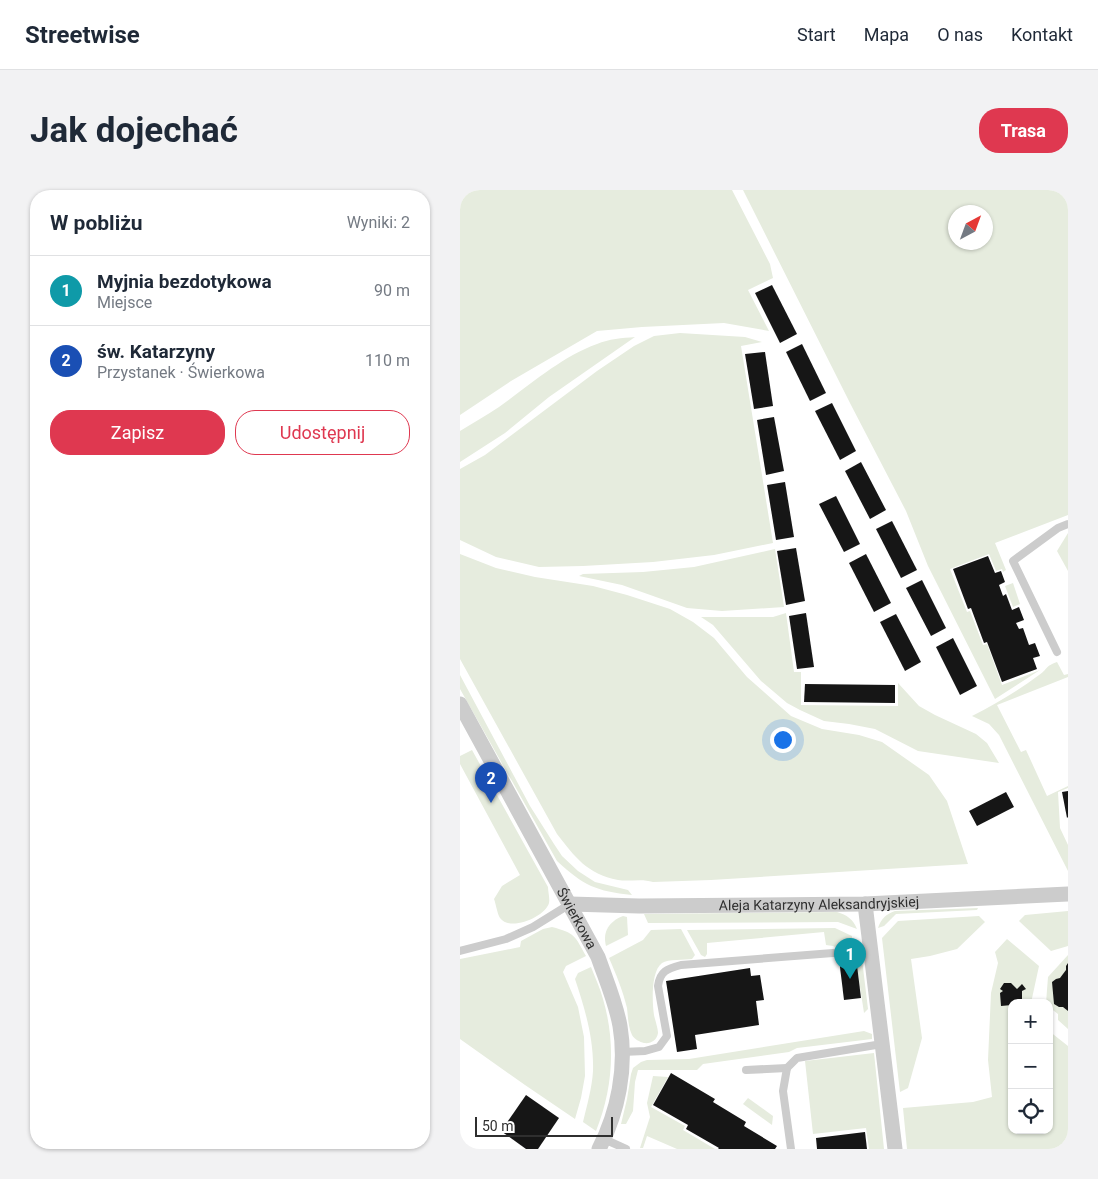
<!DOCTYPE html>
<html lang="pl">
<head>
<meta charset="utf-8">
<style>
  :root { --surface:#fff; --page:#f2f2f3; --text:#1f2937; --muted:#747a83; --line:#e0e1e3; --accent:#df3850 }
  body { margin:0; font-family:Roboto,sans-serif; background:var(--page); color:var(--text) }
  .controls { position:absolute; right:15px; bottom:15px; display:grid; overflow:hidden; border-radius:10px; box-shadow:0 1px 4px #0004 }
  .controls button { width:45px; height:45px; display:grid; place-items:center; padding:0; border:0; border-bottom:1px solid var(--line); background:var(--surface); color:var(--text); font:25px sans-serif }
  .compass { position:absolute; left:488px; top:15px; width:45px; height:45px; border-radius:50%; background:var(--surface); box-shadow:0 1px 4px #0004; rotate:41deg }
  .scale { position:absolute; left:15px; bottom:12px; width:138px; box-sizing:border-box; padding-left:5px; border:2px solid #2f2f2f; border-top:0; font-size:14px; line-height:18px; white-space:nowrap; color:#2f2f2f; -webkit-text-stroke:4px #fff; paint-order:stroke }
  .you { position:absolute; left:322px; top:549px; width:18px; height:18px; margin:-12px; border:4px solid #fff; border-radius:50%; background:#1a73e8; box-shadow:0 0 0 8px #1a73e833 }
  .badge { display:grid; place-items:center; width:32px; height:32px; border-radius:50%; background:var(--accent); color:#fff; font-size:16px; font-weight:700 }
  .pin { position:absolute; translate:-50% -41px; filter:drop-shadow(0 1px 2px #0008) }
  .pin::after { content:''; position:absolute; top:26px; width:18px; height:15px; background:inherit; clip-path:polygon(0 0,100% 0,50% 100%) }
  .list { margin:0; padding:0; list-style:none }
  h2 { display:flex; justify-content:space-between; align-items:center; height:65px; margin:0; padding:0 20px; font-size:21px }
  h2 small { font-size:16px; font-weight:400; color:var(--muted) }
  .list li { display:grid; grid-template-columns:32px 1fr auto; gap:15px; align-items:center; box-sizing:border-box; height:70px; padding:0 20px; border-top:1px solid var(--line) }
  .list b { display:block; font-size:19px; white-space:nowrap }
  .list p { margin:0; font-size:16px; white-space:nowrap; color:var(--muted) }
  .list em { font-size:16px; font-style:normal; color:var(--muted) }
  .actions { display:flex; gap:10px; padding:15px 20px }
  .actions a { flex:1; padding:11px 0; border:1px solid var(--accent); border-radius:20px; text-align:center; font-size:18px; color:var(--accent) }
  .actions .main { background:var(--accent); color:#fff }
  .icon { flex:none; width:28px; height:28px; fill:none; stroke:currentColor; stroke-width:2; stroke-linecap:round; stroke-linejoin:round }
  .map { position:relative; flex:none; width:608px; height:959px; overflow:hidden; border-radius:20px }
  header { display:flex; align-items:center; gap:30px; box-sizing:border-box; height:70px; padding:0 25px; background:var(--surface); border-bottom:1px solid var(--line) }
  header strong { font-size:24px }
  nav { display:flex; gap:28px; margin-inline-start:auto; font-size:18px }
  .intro { display:flex; align-items:center; justify-content:space-between; box-sizing:border-box; height:120px; padding:0 30px }
  h1 { margin:0; font-size:35px }
  .button { padding:12px 22px; border-radius:20px; background:var(--accent); color:#fff; font-size:18px; font-weight:700 }
  main { display:flex; gap:30px; padding:0 30px }
  aside { flex:1; background:var(--surface); border-radius:20px; box-shadow:0 1px 4px #0004 }
  .map>svg:first-child { display:block }
  .green { fill:#e6ecde; fill-rule:evenodd }
  .building { fill:#161616 }
  .lines { fill:none; stroke-linecap:round; stroke-linejoin:round }
  .lane { stroke:#ccc; stroke-width:8 }
  .street { stroke:#ccc; stroke-width:15 }
  .labels { text-anchor:middle; stroke-width:5; stroke-linejoin:round; paint-order:stroke }
  .street-label { font-size:14px; fill:#2f2f2f; stroke:#fff }
</style>
</head>
<body>
<header>
<strong>Streetwise</strong>
<nav><a>Start</a><a>Mapa</a><a>O nas</a><a>Kontakt</a></nav>
</header>
<div class="intro"><h1>Jak dojechać</h1><a class="button">Trasa</a></div>
<main>
<aside>
<h2>W pobliżu<small>Wyniki: 2</small></h2>
<ul class="list">
<li><span class="badge" style="background:#0f9aa8">1</span><div><b>Myjnia bezdotykowa</b><p>Miejsce</p></div><em>90 m</em></li>
<li><span class="badge" style="background:#1a4fb4">2</span><div><b>św. Katarzyny</b><p>Przystanek · Świerkowa</p></div><em>110 m</em></li>
</ul>
<div class="actions"><a class="main">Zapisz</a><a>Udostępnij</a></div>
</aside>
<div class="map">
<svg width="608" height="959" viewBox="0 0 608 959">
  <rect width="100%" height="100%" fill="#fff"/>
  <g class="green">
    <polygon points="12,0 272,0 310,74 313,88 288,100 309,141 264,133 182,137 137,141 51,191 0,225 0,7"/>
    <path d="M283 0H608V325L535 353 546 380 543 382 542 379 536 381 529 364 490 379 507 422 510 421 523 455 527 454 542 495 580 480 535 509 468 376 446 321 391 215ZM496 22H526V52H496Z"/>
    <polygon points="220,143 285,147 302,152 281,156 313,353 254,365 193,372 123,376 79,377 36,367 0,350 0,279 25,265 137,181 174,156 194,146"/>
    <path d="M175 147 89 207 45 243 0 272V241C13 233 27 225 39 217 70 195 101 167 137 154 149 149 162 148 175 147Z"/>
    <polygon points="608,343 608,381 597,361"/>
    <polygon points="315,359 324,417 262,421 227,418 162,395 119,386 123,384 183,382 234,377"/>
    <path d="M0 364 36 378 75 387 133 396 167 405 210 419 233 432 254 448 287 487 331 526 362 539 399 545 422 552 469 585 487 611 508 674 251 690 193 692C181 688 170 692 158 690 127 684 115 667 97 644L0 469Z"/>
    <polygon points="553,393 560,414 553,417 545,396"/>
    <polygon points="326,423 334,482 341,482 341,515 438,516 438,493 459,516 475,525 516,544 527,553 539,573 458,561 415,539 389,534 364,531 340,520 327,513 301,491 253,435 241,427 313,427"/>
    <path d="M597 472 604 485 608 484V487L537 515 561 562 566 560 587 606 608 596V598L598 602 600 638 608 655V681L539 545 529 534 512 526C535 514 558 501 579 485 588 479 585 476 597 472Z"/>
    <path d="M0 485 70 616 94 654 102 666 118 681 135 692 168 700 172 705C136 701 124 696 97 671L0 499Z"/>
    <path d="M12 560 88 697C88 702 90 708 89 713 85 727 50 742 40 728 37 723 36 714 34 709L42 696 60 685 0 574V566Z"/>
    <path d="M518 718 517 720 436 724 424 736 418 738C421 729 426 724 435 721Z"/>
    <polygon points="608,721 608,756 591,761 559,731 565,725"/>
    <path d="M377 722C387 725 393 729 397 739L378 732 188 733 184 724Z"/>
    <path d="M163 726 167 727 168 745 146 756C142 741 150 731 163 726Z"/>
    <polygon points="519,726 525,732 497,759 470,766 451,769 462,848 448,898 440,902 422,748 438,731"/>
    <path d="M92 737C115 743 115 746 126 766L106 776 103 782 118 817 124 847 125 886 121 908 115 929 65 895 0 849V769L60 757 61 751 83 739Z"/>
    <polygon points="375,738 392,746 392,749 375,757 373,756 366,755 364,742 247,753 247,764 245,767 241,765 227,740"/>
    <path d="M221 739 235 765 232 769C225 770 208 769 202 773 191 781 192 812 194 825 195 830 198 838 198 843 197 850 191 854 184 853 180 852 174 849 172 845 168 837 168 826 167 818 163 801 156 784 149 768L183 750 191 740Z"/>
    <polygon points="547,749 579,776 571,813 552,813 552,940 589,940 589,841 608,856 608,959 447,959 443,918 513,912 532,907 528,870 531,803 538,773 535,762"/>
    <polygon points="400,753 408,819 404,823 395,764 380,765 379,762 393,754"/>
    <polygon points="608,765 608,839 598,830 598,824 589,817 589,813 586,813 588,787"/>
    <path d="M131 777C135 787 140 798 143 809 156 853 153 899 136 941L123 932C127 915 132 898 133 881 134 849 125 819 115 789L118 783Z"/>
    <polygon points="404,841 412,844 412,849 337,858 329,862 243,874 237,880 178,880 175,892 173,921 166,934 161,934 167,909 171,884 173,878 181,872 187,870 229,869"/>
    <polygon points="414,863 424,959 409,959 406,938 353,944 345,871"/>
    <polygon points="193,886 208,887 191,917 225,936 223,940 255,959 217,959 187,946 183,958 180,958 190,927 187,913"/>
    <polygon points="288,908 313,926 312,935 283,914"/>
  </g>
  <g class="building">
    <polygon points="312,95 337,144 320,153 295,103"/>
    <polygon points="342,154 366,203 350,211 326,162"/>
    <polygon points="305,162 313,216 294,219 285,164"/>
    <polygon points="372,213 396,261 380,270 355,221"/>
    <polygon points="314,227 324,281 306,285 297,230"/>
    <polygon points="401,272 426,320 410,329 385,281"/>
    <polygon points="325,292 334,347 316,350 307,295"/>
    <polygon points="376,306 400,354 384,362 359,314"/>
    <polygon points="432,331 457,380 441,388 416,339"/>
    <polygon points="336,358 345,411 326,415 317,361"/>
    <polygon points="406,364 431,413 414,422 389,373"/>
    <polygon points="528,366 535,383 541,381 545,392 539,395 543,406 546,404 552,420 559,417 564,430 556,433 559,439 563,438 569,455 575,453 580,466 573,468 577,479 542,492 527,452 524,453 511,418 508,419 493,379"/>
    <polygon points="462,390 486,438 471,446 446,398"/>
    <polygon points="346,423 354,477 337,479 329,426"/>
    <polygon points="436,424 461,472 445,481 420,432"/>
    <polygon points="493,448 517,496 500,505 476,457"/>
    <polygon points="345,494 435,495 435,513 344,512"/>
    <polygon points="608,601 608,627 607,628 602,602"/>
    <polygon points="546,602 554,617 517,636 509,621"/>
    <polygon points="396,767 401,808 384,810 379,769"/>
    <polygon points="608,773 608,821 603,817 599,817 594,814 592,792 596,789 600,788 606,780 606,776"/>
    <polygon points="290,778 291,786 300,785 304,810 296,811 299,835 235,845 237,859 217,862 206,791"/>
    <polygon points="544,793 551,793 557,799 562,794 566,799 562,801 562,813 552,813 552,815 541,816 540,803 543,801 540,799"/>
    <polygon points="211,883 255,909 253,912 286,932 284,936 317,956 315,959 258,959 259,958 226,939 228,935 193,915"/>
    <polygon points="66,905 99,928 78,959 66,959 41,941"/>
    <polygon points="405,942 407,959 357,959 356,948"/>
  </g>
  <g class="lines">
    <g class="lane">
      <polyline points="597,462 553,371 598,338 608,334"/>
      <polyline points="0,761 46,749 73,737 110,714"/>
      <path d="M162 862 185 861 199 857 207 846 198 796C200 781 207 779 221 775L373 763"/>
      <polyline points="286,880 327,878"/>
      <polyline points="144,949 166,959"/>
      <polyline points="331,959 323,901 327,878 337,868 422,854"/>
    </g>
    <g class="street">
      <path id="s1" d="M0 514 138 767C146 790 156 813 160 836 167 878 158 922 139 959"/>
      <path id="s2" d="M110 714 179 716 405 714 608 704"/>
      <polyline points="405,714 435,959"/>
    </g>
  </g>
  <g class="labels">
    <g class="street-label">
      <text dy="5" stroke="none"><textPath href="#s2" startOffset="249">Aleja Katarzyny Aleksandryjskiej</textPath></text>
      <text dy="5" stroke="none"><textPath href="#s1" startOffset="244">Świerkowa</textPath></text>
    </g>
  </g>
</svg>
<div class="controls">
<button>+</button>
<button>−</button>
<button><svg class="icon" aria-label="locate" viewBox="0 0 24 24"><circle cx="12" cy="12" r="6"/><path d="M12 2v4M12 18v4M2 12h4M18 12h4"/></svg></button>
</div>
<svg class="compass" viewBox="-18 -18 36 36"><path d="M0-13l5 13h-10z" fill="#e53935"/><path d="M0 13l5-13h-10z" fill="#747a83"/></svg>
<div class="scale">50 m</div>
<div class="you"></div>
<div class="pin badge" style="left:390px;top:789px;background:#0f9aa8">1</div>
<div class="pin badge" style="left:31px;top:613px;background:#1a4fb4">2</div>
</div>
</main>
</body>
</html>
